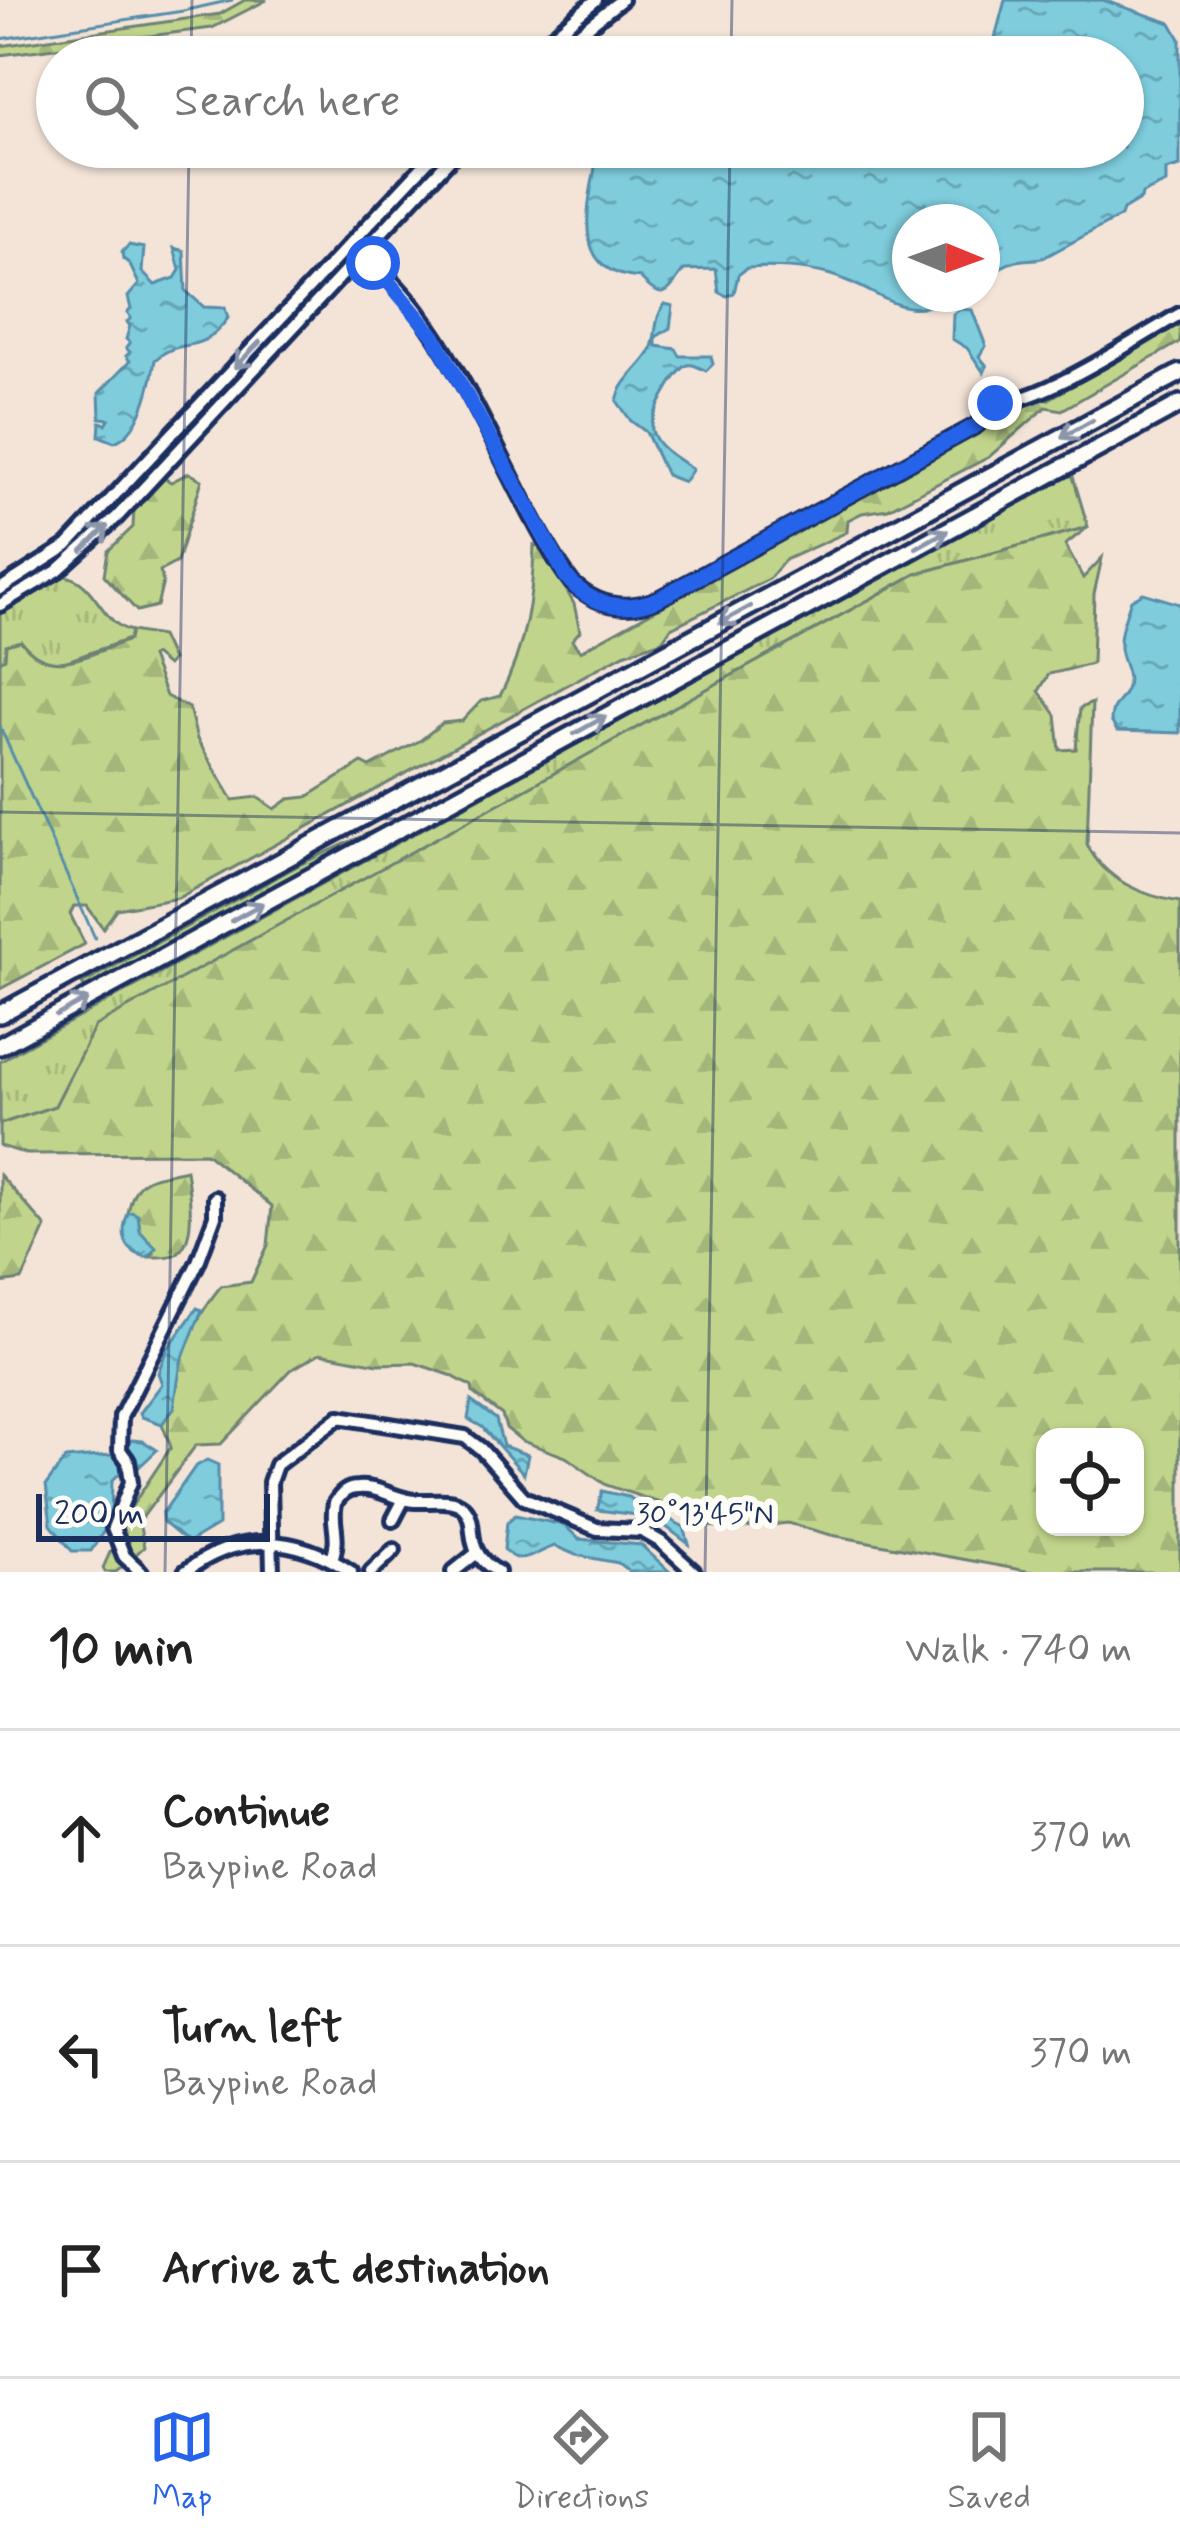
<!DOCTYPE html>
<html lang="en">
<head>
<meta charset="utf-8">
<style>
  :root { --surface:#fff; --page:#f6f6f6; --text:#222; --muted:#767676; --line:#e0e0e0; --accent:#2563eb }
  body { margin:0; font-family:Mynerve,sans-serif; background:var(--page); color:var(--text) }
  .controls { position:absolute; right:36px; bottom:36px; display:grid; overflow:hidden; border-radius:24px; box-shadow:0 3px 9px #0004 }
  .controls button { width:108px; height:108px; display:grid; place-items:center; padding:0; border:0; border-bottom:3px solid var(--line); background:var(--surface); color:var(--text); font:60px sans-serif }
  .compass { position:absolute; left:892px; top:204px; width:108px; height:108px; border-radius:50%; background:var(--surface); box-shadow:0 3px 9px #0004; rotate:91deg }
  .scale { position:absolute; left:36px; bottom:30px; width:234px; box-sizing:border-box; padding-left:12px; border:6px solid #1b2f5e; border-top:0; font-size:33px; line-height:42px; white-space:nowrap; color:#1b2f5e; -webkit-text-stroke:9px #fdfcf7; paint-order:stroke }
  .stop { position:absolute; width:36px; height:36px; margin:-27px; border:9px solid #2563eb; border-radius:50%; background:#fff }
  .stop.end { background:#2563eb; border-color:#fff; box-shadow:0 3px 12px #0008 }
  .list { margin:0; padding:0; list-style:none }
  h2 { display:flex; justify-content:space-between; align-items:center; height:156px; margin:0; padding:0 48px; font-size:51px }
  h2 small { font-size:39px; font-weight:400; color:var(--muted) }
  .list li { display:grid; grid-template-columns:78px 1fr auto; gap:36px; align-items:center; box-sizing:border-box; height:216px; padding:0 48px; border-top:3px solid var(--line) }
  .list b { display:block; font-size:45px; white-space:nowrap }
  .list p { margin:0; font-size:39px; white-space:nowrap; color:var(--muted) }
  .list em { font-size:39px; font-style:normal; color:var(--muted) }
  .icon { flex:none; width:66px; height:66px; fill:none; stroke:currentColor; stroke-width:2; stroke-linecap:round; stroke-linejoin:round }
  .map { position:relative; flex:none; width:1180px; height:1572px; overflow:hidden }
  .search { position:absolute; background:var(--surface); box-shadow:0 3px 9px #0004; left:36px; right:36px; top:36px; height:132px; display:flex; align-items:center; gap:30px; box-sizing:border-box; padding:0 42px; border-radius:66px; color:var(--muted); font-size:45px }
  .sheet { height:804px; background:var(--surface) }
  nav { display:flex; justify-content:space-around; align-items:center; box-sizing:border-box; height:168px; border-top:3px solid var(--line); background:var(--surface); font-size:33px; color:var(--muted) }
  nav a { display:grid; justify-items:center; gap:6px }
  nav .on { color:var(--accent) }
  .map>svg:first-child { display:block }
  .grass { fill:url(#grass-tufts); stroke:#6e8274; stroke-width:3 }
  .forest { fill:url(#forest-firs); stroke:#6e8274; stroke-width:3; fill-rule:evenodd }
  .water { fill:url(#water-ripples); stroke:#568daa; stroke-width:3 }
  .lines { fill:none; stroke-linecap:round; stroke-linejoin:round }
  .stream { stroke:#568daa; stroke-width:3 }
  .minor-casing { stroke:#1b2f5e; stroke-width:20 }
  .highway-casing { stroke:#1b2f5e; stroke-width:24 }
  .minor { stroke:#fdfcf7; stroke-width:10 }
  .highway { stroke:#fdfcf7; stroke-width:15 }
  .oneway { stroke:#8c96aa }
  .route { stroke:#2563eb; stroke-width:15 }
  .ticks { fill:none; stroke:#1b2f5e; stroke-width:3; stroke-opacity:0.45 }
  .ticks-label { font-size:30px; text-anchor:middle; fill:#1b2f5e; stroke:#fdfcf7; stroke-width:12; stroke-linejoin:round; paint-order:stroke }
</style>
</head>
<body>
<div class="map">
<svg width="1180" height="1572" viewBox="0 0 1180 1572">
  <defs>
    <pattern id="grass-tufts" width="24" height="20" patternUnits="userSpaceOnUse" patternTransform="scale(3)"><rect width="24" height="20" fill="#c0d58b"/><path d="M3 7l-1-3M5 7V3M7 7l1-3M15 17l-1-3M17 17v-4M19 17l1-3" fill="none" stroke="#a4b77a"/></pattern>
    <pattern id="forest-firs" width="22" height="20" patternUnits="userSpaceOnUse" patternTransform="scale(3)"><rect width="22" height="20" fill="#c0d58b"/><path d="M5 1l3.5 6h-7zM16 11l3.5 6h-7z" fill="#a4b77a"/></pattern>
    <pattern id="water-ripples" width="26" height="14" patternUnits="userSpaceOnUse" patternTransform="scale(3)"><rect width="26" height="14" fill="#7eccdc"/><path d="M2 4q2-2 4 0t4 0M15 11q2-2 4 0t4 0" fill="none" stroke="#66a6b6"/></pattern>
  </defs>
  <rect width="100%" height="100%" fill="#f4e4d8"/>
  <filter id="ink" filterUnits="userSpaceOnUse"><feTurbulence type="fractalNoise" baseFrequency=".00833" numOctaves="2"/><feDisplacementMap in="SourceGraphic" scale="24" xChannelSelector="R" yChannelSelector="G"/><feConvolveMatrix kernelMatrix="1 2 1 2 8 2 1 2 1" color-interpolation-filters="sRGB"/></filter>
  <g filter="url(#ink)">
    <g class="grass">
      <polygon points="1072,473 1088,527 916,574 96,1026 55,1106 0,1124 0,1062 17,1051"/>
      <path d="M65 576C96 581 101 624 131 631L129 639 56 665 32 656 0 661V611Z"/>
      <polygon points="390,823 85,988 82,984 299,865"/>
    </g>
    <g class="forest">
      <polygon points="245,0 267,0 212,28 0,55 0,46 220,14"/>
      <path d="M1180 323V342L1062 410 1046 407 989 457 888 509 862 513 848 520 847 532 785 560 769 579 671 628 662 641 624 654 178 898 117 909 103 928 87 906H74L70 914 85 944 0 989V661L5 658 6 645 21 641C51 681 89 653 129 640L131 631 161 636 172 660 167 666 154 655 151 657 166 696 189 708 197 739 233 800 258 797 275 809 289 799 307 797 362 763 370 767 421 740 442 723 462 721 481 701 500 696C525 647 533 599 534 545L544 548 574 604 580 631 572 640 580 651 1035 401 1049 399Z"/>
      <polygon points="189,473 202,480 177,562 160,571 163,582 157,606 137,611 104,575 108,551 133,527 134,507 164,478 171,482"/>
      <path d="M1088 527 1065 545 1083 578 1102 558 1094 594 1092 664 1049 674 1039 691 1056 715 1060 750 1076 749 1080 708 1092 703 1087 844C1104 880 1143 896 1180 902V1572H1032L831 1535 788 1523 737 1529 708 1526 666 1505 606 1485 566 1457 522 1441 506 1428 502 1415 473 1393 472 1387 450 1375 414 1363 378 1364 320 1353 291 1370 221 1444 196 1445 139 1522 144 1547 116 1572H105L103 1568 128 1512 171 1447 162 1424C176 1404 175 1385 181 1362 189 1333 203 1308 221 1286L251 1282 268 1245 272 1206 206 1153 27 1154 0 1146V1124L55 1106 95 1026 916 574ZM1045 1437H1135V1527H1045Z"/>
      <path d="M186 1170C189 1190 198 1241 176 1254 169 1258 156 1257 148 1257L154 1253 140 1231 138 1215 128 1213C135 1174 152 1178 186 1170Z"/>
      <polygon points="0,1175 46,1227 22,1280 0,1283"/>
    </g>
    <g class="water">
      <path d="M1005 0H1103L1171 23 1180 39V166L1166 170V183L1142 194 1141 199 1123 210 1121 216 1045 257C1034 261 1027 258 1017 261 1003 264 994 272 982 280V222H910V294H959C900 327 886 291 831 275 806 268 773 266 747 268L738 275 734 293 727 296 719 292 716 269 684 270C668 290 666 306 640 278 565 273 590 199 599 147H683L694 153 728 147H797L844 162 856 155 865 158 873 147H1123V57H990Z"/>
      <path d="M129 245 144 248 142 272 155 285 175 278 180 270 174 248 184 251 186 291 204 307 225 308 228 318C199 358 182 335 155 360 151 385 141 433 114 442L99 436 100 422 106 424 109 419 100 418 99 393 130 361 126 356 130 352 126 348 130 343 126 339 130 326 127 322 131 318 127 313 131 309 128 297 139 284 129 263 123 259 122 252Z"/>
      <path d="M665 304 673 306 670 328 656 337V346L676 349 680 356H711L713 364 706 371C702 369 693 363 688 365 676 369 649 418 652 430 656 448 678 459 693 469L684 482 666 475 646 432 631 421 617 401C621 380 640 369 650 352 658 336 653 318 665 304Z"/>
      <polygon points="960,309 972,310 986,346 979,356 987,366 984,373 967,348 952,339 953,314"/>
      <path d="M1143 593 1180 604V733L1117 731 1111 721C1112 700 1123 702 1127 687 1131 673 1121 662 1120 648 1119 631 1126 615 1131 600Z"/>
      <path d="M133 1212 138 1216 140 1231 156 1248 148 1257C123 1253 120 1233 128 1213Z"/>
      <polygon points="197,1308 202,1310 181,1362 174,1408 162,1424 142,1417 140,1413 162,1384 158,1373 166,1351"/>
      <polygon points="471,1401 496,1419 503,1446 528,1455 524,1474 482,1427 468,1419"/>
      <polygon points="132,1440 143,1441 157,1450 138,1468 119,1474 112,1481 111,1520 91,1551 72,1551 51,1525 46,1485 65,1459 112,1455"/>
      <polygon points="207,1460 218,1465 218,1525 188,1543 163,1522 162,1514 195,1467"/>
      <polygon points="602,1491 628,1497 684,1527 689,1544 653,1517 597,1510"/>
      <path d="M515 1515 564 1525 579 1539 641 1545 670 1572H630L618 1563 576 1555 555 1546C536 1551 521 1570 504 1549L507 1522Z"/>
    </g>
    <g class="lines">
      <g class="stream">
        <polyline points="0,39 183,11 232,0"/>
        <polyline points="0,727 95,938"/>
      </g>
      <defs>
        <g id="minor">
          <polyline points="527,57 596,0"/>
          <polyline points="549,57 621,0"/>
          <path d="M359 256C448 304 510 500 572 583 597 606 626 612 658 599L977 425 995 403C1037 405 1140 337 1180 314"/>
          <polyline points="0,589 67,546 441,147"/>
          <polyline points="0,605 57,571 117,517 461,147"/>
          <polyline points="393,1520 404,1499"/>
          <path d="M332 1560C341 1533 330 1525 335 1503 341 1494 346 1488 358 1488 378 1486 396 1500 415 1501 429 1502 452 1497 463 1507 481 1523 459 1550 498 1572"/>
          <polyline points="141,1572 124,1556 113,1528 131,1482 128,1461 120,1450 121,1417 198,1262 215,1216 215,1198"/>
          <path d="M185 1572C238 1531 296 1535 351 1572"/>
          <polyline points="272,1572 270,1482 276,1465 339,1417 465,1437 481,1449 524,1498 597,1529 642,1531 661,1542 694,1572"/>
          <polyline points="371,1572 394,1550"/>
          <polyline points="453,1572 477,1553"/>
        </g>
        <g id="highway">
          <polyline points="0,1014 1180,373"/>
          <polyline points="0,1046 1180,404"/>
        </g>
      </defs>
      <use href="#minor" class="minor-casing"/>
      <use href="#highway" class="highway-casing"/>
      <use href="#minor" class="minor"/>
      <use href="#highway" class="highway"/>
    </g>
    <defs><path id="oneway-shaft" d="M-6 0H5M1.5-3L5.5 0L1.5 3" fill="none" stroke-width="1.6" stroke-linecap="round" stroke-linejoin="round" transform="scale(3)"/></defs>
    <g class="oneway">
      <use href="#oneway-shaft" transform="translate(247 355) rotate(134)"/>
      <use href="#oneway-shaft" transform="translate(1077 429) rotate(151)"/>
      <use href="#oneway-shaft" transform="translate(95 538) rotate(-45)"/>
      <use href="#oneway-shaft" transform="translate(932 539) rotate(-29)"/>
      <use href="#oneway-shaft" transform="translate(735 615) rotate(151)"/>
      <use href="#oneway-shaft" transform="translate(590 725) rotate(-29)"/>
      <use href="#oneway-shaft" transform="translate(247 912) rotate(-29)"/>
      <use href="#oneway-shaft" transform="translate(72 1007) rotate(-29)"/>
    </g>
  </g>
  <g class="lines" filter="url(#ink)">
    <path class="route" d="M373 263 434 336 566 576C589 606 624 613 658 599L977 425 995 403"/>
  </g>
  <path class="ticks" d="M191 57 192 0M731 57 732 0M0 812 1180 833M165 1572 189 147M705 1572 730 147"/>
  <g class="ticks-label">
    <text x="705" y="1523">30°13'45"N</text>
  </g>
</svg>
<div class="controls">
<button><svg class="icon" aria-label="locate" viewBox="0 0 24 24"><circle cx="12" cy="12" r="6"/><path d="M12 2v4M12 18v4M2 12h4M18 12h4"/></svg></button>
</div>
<svg class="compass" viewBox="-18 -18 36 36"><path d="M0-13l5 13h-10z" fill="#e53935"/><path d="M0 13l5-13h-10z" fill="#767676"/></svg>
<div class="scale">200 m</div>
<div class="stop" style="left:373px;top:263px"></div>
<div class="stop end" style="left:995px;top:403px"></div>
<div class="search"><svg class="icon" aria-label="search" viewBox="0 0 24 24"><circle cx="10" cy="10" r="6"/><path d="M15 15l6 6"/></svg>Search here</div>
</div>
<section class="sheet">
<h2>10 min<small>Walk · 740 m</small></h2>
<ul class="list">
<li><svg class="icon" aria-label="ahead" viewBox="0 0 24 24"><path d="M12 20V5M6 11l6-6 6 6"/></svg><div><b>Continue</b><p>Baypine Road</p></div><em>370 m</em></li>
<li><svg class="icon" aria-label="left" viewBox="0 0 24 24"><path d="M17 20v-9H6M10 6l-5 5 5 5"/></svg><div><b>Turn left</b><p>Baypine Road</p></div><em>370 m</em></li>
<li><svg class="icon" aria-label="arrive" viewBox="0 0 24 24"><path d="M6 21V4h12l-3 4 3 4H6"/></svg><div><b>Arrive at destination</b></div></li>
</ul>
</section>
<nav>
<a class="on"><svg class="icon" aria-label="map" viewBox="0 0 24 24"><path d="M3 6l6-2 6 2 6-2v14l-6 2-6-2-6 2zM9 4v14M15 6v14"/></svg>Map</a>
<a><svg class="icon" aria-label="directions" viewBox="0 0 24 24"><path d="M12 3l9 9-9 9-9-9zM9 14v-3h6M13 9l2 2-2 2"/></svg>Directions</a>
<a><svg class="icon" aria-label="saved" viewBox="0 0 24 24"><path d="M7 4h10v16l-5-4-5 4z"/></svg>Saved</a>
</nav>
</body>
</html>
